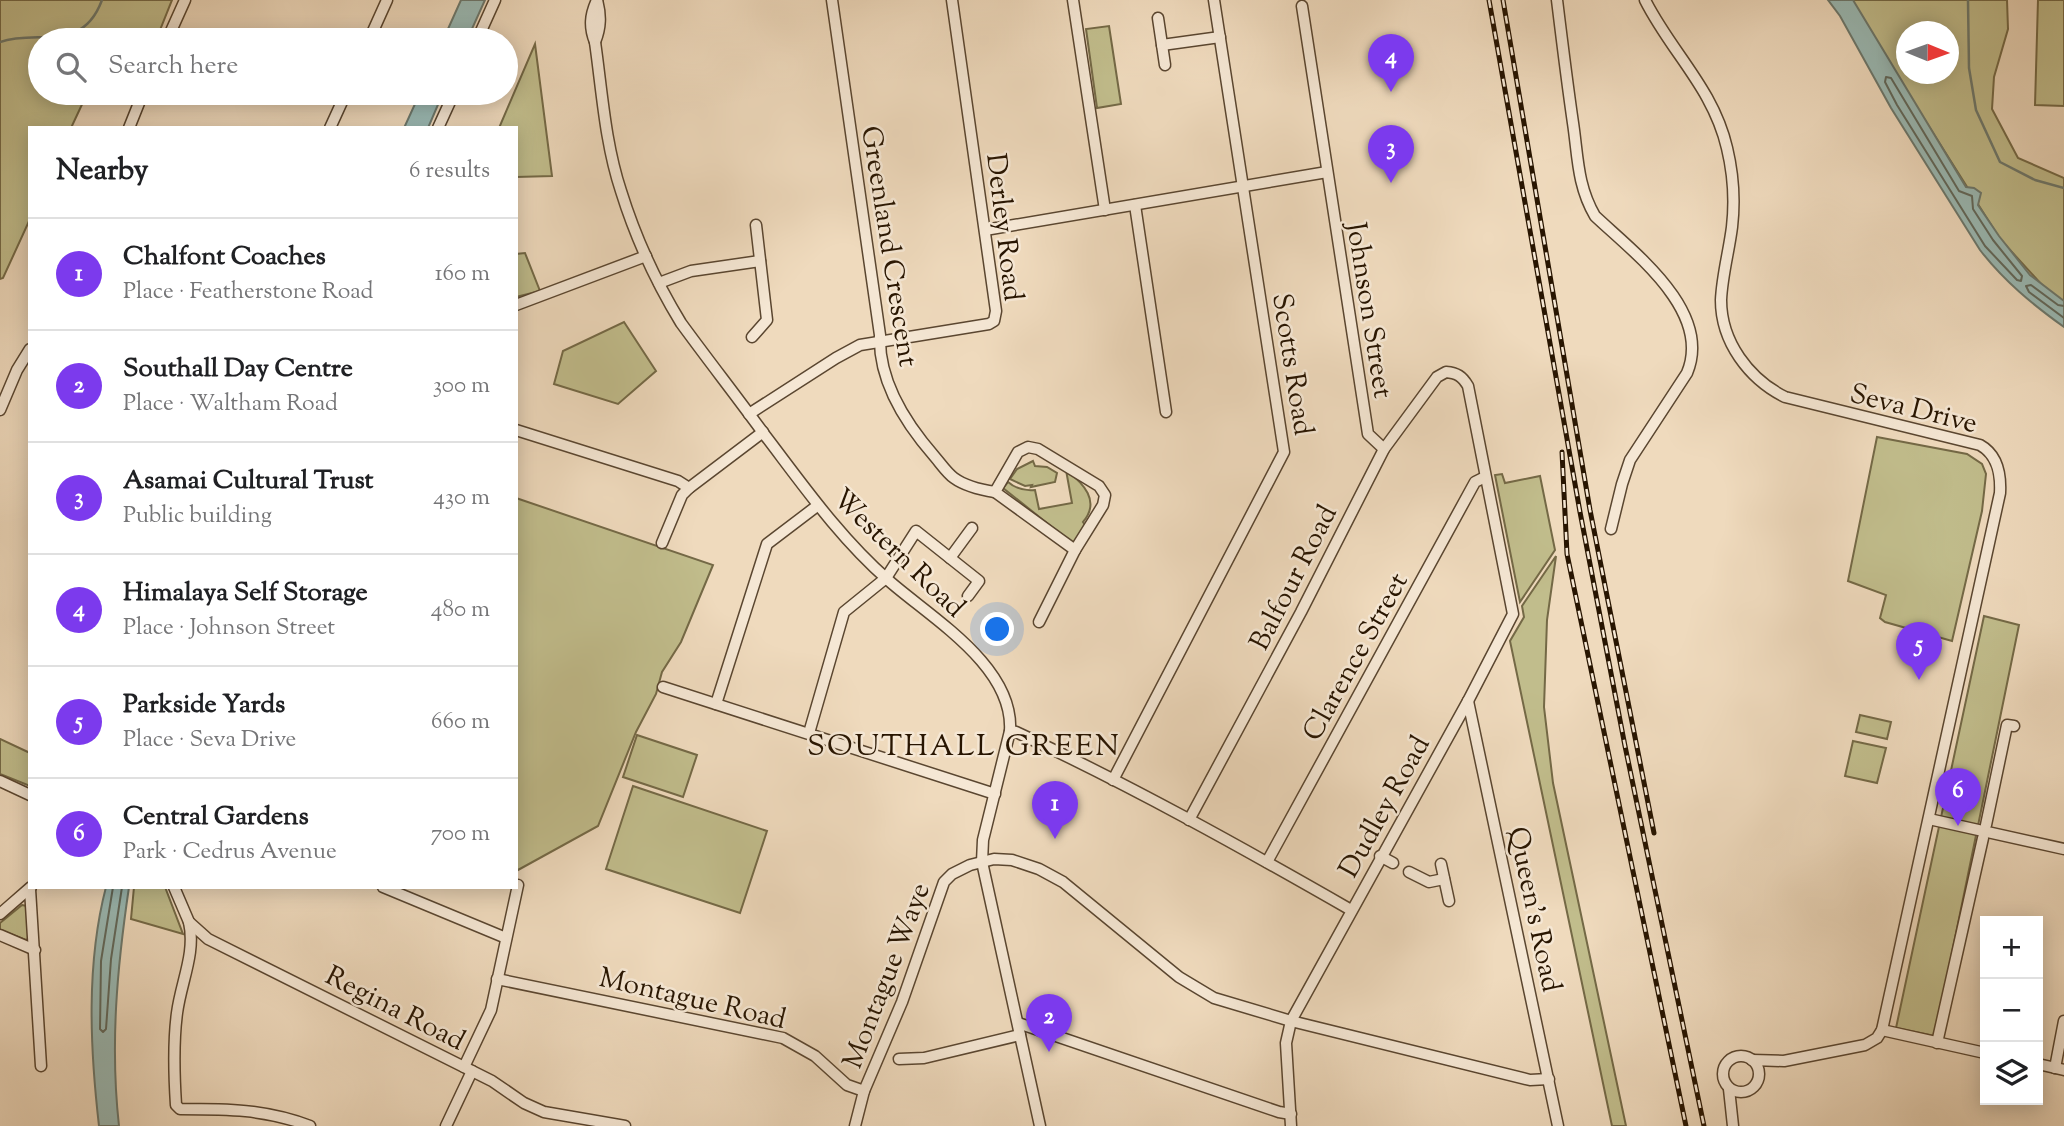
<!DOCTYPE html>
<html lang="en">
<head>
<meta charset="utf-8">
<style>
  :root { --surface:#fff; --page:#f6f6f6; --text:#202124; --muted:#757577; --line:#e0e0e0; --accent:#7c3aed }
  body { margin:0; font-family:"Sorts Mill Goudy",serif; background:var(--page); color:var(--text) }
  .controls { position:absolute; right:21px; bottom:21px; display:grid; overflow:hidden; border-radius:0px; box-shadow:0 4px 18px #0003 }
  .controls button { width:63px; height:63px; display:grid; place-items:center; padding:0; border:0; border-bottom:2px solid var(--line); background:var(--surface); color:var(--text); font:35px sans-serif }
  .compass { position:absolute; left:1896px; top:21px; width:63px; height:63px; border-radius:50%; background:var(--surface); box-shadow:0 4px 18px #0003; rotate:91deg }
  .you { position:absolute; left:998px; top:630px; width:24px; height:24px; margin:-18px; border:5px solid #fff; border-radius:50%; background:#1a73e8; box-shadow:0 0 0 10px #1a73e833 }
  .badge { display:grid; place-items:center; width:46px; height:46px; border-radius:50%; background:var(--accent); color:#fff; font-size:23px; font-weight:700 }
  .pin { position:absolute; translate:-50% -58px; filter:drop-shadow(0 2px 4px #0008) }
  .pin::after { content:''; position:absolute; top:37px; width:24px; height:21px; background:inherit; clip-path:polygon(0 0,100% 0,50% 100%) }
  .list { margin:0; padding:0; list-style:none }
  h2 { display:flex; justify-content:space-between; align-items:center; height:91px; margin:0; padding:0 28px; font-size:30px }
  h2 small { font-size:23px; font-weight:400; color:var(--muted) }
  .list li { display:grid; grid-template-columns:46px 1fr auto; gap:21px; align-items:center; box-sizing:border-box; height:112px; padding:0 28px; border-top:2px solid var(--line) }
  .list b { display:block; font-size:26px; white-space:nowrap }
  .list p { margin:0; font-size:23px; white-space:nowrap; color:var(--muted) }
  .list em { font-size:23px; font-style:normal; color:var(--muted) }
  .icon { flex:none; width:38px; height:38px; fill:none; stroke:currentColor; stroke-width:2; stroke-linecap:round; stroke-linejoin:round }
  .map { position:relative; flex:none; width:2064px; height:1126px; overflow:hidden }
  .search { position:absolute; background:var(--surface); box-shadow:0 4px 18px #0003; left:28px; top:28px; width:490px; height:77px; display:flex; align-items:center; gap:18px; box-sizing:border-box; padding:0 24px; border-radius:38px; color:var(--muted); font-size:26px }
  .panel { position:absolute; background:var(--surface); box-shadow:0 4px 18px #0003; left:28px; top:126px; width:490px; height:763px; border-radius:0px }
  .map>svg:first-child { display:block }
  .green { fill:#c1bd8c; stroke:#746946; stroke-width:2; fill-rule:evenodd }
  .water { fill:#9abab5; stroke:#6c786d; stroke-width:2 }
  .lines { fill:none; stroke-linecap:round; stroke-linejoin:round }
  .shore { stroke:#61685b; stroke-width:2 }
  .stream { stroke:#6c786d; stroke-width:2.5 }
  .minor-casing { stroke:#5a4630; stroke-width:13 }
  .minor { stroke:#f5e7d4; stroke-width:10 }
  .rail-casing { stroke:#281501; stroke-width:5 }
  .rail { stroke:#f5e7d4; stroke-width:2.5; stroke-dasharray:8; stroke-linecap:butt }
  .labels { text-anchor:middle; stroke-width:5; stroke-linejoin:round; paint-order:stroke }
  .street-label { font-size:28px; fill:#281501; stroke:#f5e7d4 }
  .neighbourhood-label { font-size:30px; letter-spacing:2px; fill:#281501; stroke:#f5e7d4 }
</style>
</head>
<body>
<div class="map">
<svg width="2064" height="1126" viewBox="0 0 2064 1126">
  <rect width="100%" height="100%" fill="#efdabd"/>
  <filter id="stains"><feTurbulence type="fractalNoise" baseFrequency=".00286" numOctaves="4"/><feColorMatrix values="0 0 0 0 .2 0 0 0 0 .09 0 0 0 0 .02 0 0 0 .5 -.17"/></filter>
  <radialGradient id="worn" r=".72"><stop offset=".6" stop-color="#630" stop-opacity="0"/><stop offset="1" stop-color="#630" stop-opacity=".3"/></radialGradient>
  <g class="green">
    <polygon points="0,0 172,0 156,40 40,40 40,93 132,93 85,98 71,128 30,128 30,219 3,278 0,279"/>
    <path d="M1849 0H2007L2008 29 1994 77 1992 109 2018 158 2064 178V303L2054 298 2000 239ZM1906 32H1948V74H1906Z"/>
    <polygon points="2038,0 2064,0 2064,106 2035,105"/>
    <polygon points="1109,26 1121,104 1097,108 1086,29"/>
    <polygon points="535,44 552,176 516,177 516,128 499,128"/>
    <polygon points="525,253 540,291 516,297 516,254"/>
    <polygon points="624,322 656,371 618,404 554,384 563,351"/>
    <polygon points="1877,437 1967,454 1982,464 1986,474 1982,511 1952,641 1885,622 1880,618 1886,595 1848,581"/>
    <polygon points="1033,461 1035,466 1047,467 1057,473 1055,482 1031,487 1032,485 1025,486 1010,479 1017,469"/>
    <path d="M1066 470C1083 483 1101 501 1083 522L1085 525 1076 541 1072 543 1003 488 1008 482C1016 489 1024 491 1035 490L1039 509 1072 503Z"/>
    <polygon points="1502,474 1505,483 1540,476 1555,550 1520,602 1495,475"/>
    <polygon points="516,498 713,565 681,642 662,672 656,694 636,732 598,826 518,870 516,869"/>
    <polygon points="1556,556 1547,620 1544,707 1553,783 1626,1126 1612,1126 1510,641 1524,617 1522,606"/>
    <polygon points="1984,616 2019,625 1935,1036 1896,1028"/>
    <polygon points="1860,715 1891,722 1887,739 1856,732"/>
    <polygon points="637,735 697,755 683,797 623,777"/>
    <polygon points="0,739 30,753 30,786 0,774"/>
    <polygon points="1853,741 1886,748 1877,783 1845,776"/>
    <polygon points="633,786 767,831 740,913 606,869"/>
    <polygon points="134,887 165,887 183,934 131,919"/>
    <polygon points="22,905 27,906 29,938 26,940 0,930 0,923"/>
  </g>
  <g class="water">
    <polygon points="461,0 485,0 467,40 443,40"/>
    <path d="M1828 0H1853L1966 187 1974 188 1981 193 1978 205 1999 236 2030 275 2064 301V327C2032 304 2004 281 1980 250L1891 108 1840 16Z"/>
    <polygon points="420,93 443,93 428,128 404,128"/>
    <path d="M106 887H129C117 968 110 1045 119 1126H99C90 1048 86 964 106 887Z"/>
  </g>
  <g class="lines">
    <g class="shore">
      <polygon points="1886,77 1891,78 1959,191 1972,196 1973,209 1993,240 2022,276 2021,281 2017,280 1985,246 1897,105 1885,82"/>
      <polyline points="2064,306 2058,305 2031,285 2026,286 2029,292 2064,318"/>
      <polyline points="113,887 101,961 100,1029 103,1032 106,1029 111,959 122,887"/>
    </g>
    <g class="stream">
      <polyline points="1968,0 1969,68 1976,110 2000,162 2035,180 2064,188"/>
      <path d="M0 42C38 29 82 54 102 0"/>
    </g>
    <defs>
      <g id="minor">
        <path d="M597 0C590 15 589 27 595 42 602 91 605 143 621 191 635 236 656 282 681 323 708 360 737 397 764 434 803 485 839 537 888 580 931 618 1014 666 1010 731L983 840 982 862 1040 1126"/>
        <path d="M832 0 880 335C878 382 906 424 935 457 941 464 947 473 954 478 965 486 982 490 995 492"/>
        <polyline points="1073,0 1105,210"/>
        <path d="M1557 0C1562 41 1567 82 1573 123 1578 156 1577 185 1595 216 1633 252 1713 311 1687 373L1630 460 1622 484 1611 529"/>
        <path d="M1645 0C1671 52 1713 88 1727 148 1733 173 1735 201 1732 227 1729 251 1722 276 1721 300 1721 342 1749 379 1785 397L1980 445C1998 455 2001 474 2000 493L1882 1030 1877 1038 1865 1045 1784 1061 1752 1060"/>
        <polyline points="1302,6 1368,434 1384,449"/>
        <polyline points="1158,18 1165,65"/>
        <polyline points="167,40 185,0"/>
        <polyline points="369,40 387,0"/>
        <polyline points="477,40 495,0"/>
        <path d="M595 42C601 27 601 15 597 0"/>
        <polyline points="1162,45 1220,37"/>
        <polyline points="129,128 143,93"/>
        <polyline points="330,128 346,93"/>
        <polyline points="438,128 454,93"/>
        <polyline points="1135,205 1166,412"/>
        <polyline points="985,230 1327,172"/>
        <polyline points="659,283 691,271 760,261"/>
        <polyline points="516,305 646,256"/>
        <polyline points="752,337 767,320 756,225"/>
        <polyline points="0,410 17,370 30,349"/>
        <polyline points="749,414 836,358 860,345 989,324 994,321 996,311 952,0"/>
        <polyline points="516,430 678,481 689,488"/>
        <polygon points="1028,447 1038,449 1099,486 1105,495 1103,505 1075,550 995,492 1018,452"/>
        <polyline points="662,543 682,495 689,488 763,432"/>
        <polyline points="950,558 972,528"/>
        <polyline points="1039,622 1075,550"/>
        <polyline points="663,687 995,794"/>
        <polyline points="1468,701 1558,1126"/>
        <polyline points="716,704 767,544 817,506"/>
        <path d="M1010 731 1016 732C1130 785 1241 847 1351 910"/>
        <polyline points="809,733 844,612 886,578 916,531 979,581 968,596"/>
        <polyline points="1113,780 1284,452 1214,0"/>
        <polyline points="0,781 30,795"/>
        <polyline points="1929,819 2064,849"/>
        <path d="M1189 820 1301 612 1384 449 1437 377 1446 372C1457 373 1462 376 1468 386L1513 614 1468 701 1291 1021 1286 1043 1291 1126"/>
        <polyline points="1986,825 2007,725 2014,726"/>
        <polyline points="1380,856 1393,863"/>
        <polyline points="1267,862 1475,482 1485,477"/>
        <polyline points="1441,864 1449,901"/>
        <polyline points="1409,872 1429,882 1444,879"/>
        <polyline points="174,887 189,922 208,939 492,1081 524,1103 544,1112 625,1126"/>
        <polyline points="383,887 506,938"/>
        <polyline points="30,889 41,1066"/>
        <polyline points="0,914 31,887"/>
        <path d="M189 922C196 953 181 982 177 1013 173 1043 174 1074 176 1105L180 1109C227 1109 265 1109 310 1126"/>
        <polyline points="0,935 35,950"/>
        <polyline points="497,979 783,1038 815,1056 847,1085 864,1091"/>
        <polyline points="1018,1023 1279,1112 1291,1114"/>
        <polyline points="1882,1030 1985,1053"/>
        <polyline points="1937,1043 1983,838"/>
        <circle cx="1741" cy="1074" r="18"/>
        <polyline points="899,1059 924,1058 1020,1035"/>
        <polyline points="2038,1064 2064,1070"/>
        <polyline points="464,1067 491,1010 518,885"/>
        <polyline points="2055,1068 2064,1021"/>
        <polyline points="1729,1089 1733,1126"/>
        <polyline points="446,1126 472,1071"/>
        <polyline points="855,1126 864,1091 902,1002 944,882 952,874 970,865 994,859 1012,860 1039,869 1063,882 1179,977 1214,998 1291,1021 1530,1080 1549,1079"/>
      </g>
    </defs>
    <use href="#minor" class="minor-casing"/>
    <use href="#minor" class="minor"/>
    <defs>
      <g id="rail">
        <polyline points="1489,0 1580,512 1625,746 1704,1126"/>
        <polyline points="1503,0 1590,510 1654,833"/>
        <polyline points="1562,452 1567,554 1686,1126"/>
      </g>
    </defs>
    <use href="#rail" class="rail-casing"/>
    <use href="#rail" class="rail"/>
  </g>
  <g class="labels">
    <g class="street-label">
      <text transform="translate(1006 227) rotate(83)" y="10">Derley Road</text>
      <text transform="translate(891 246) rotate(81)" y="10">Greenland Crescent</text>
      <text transform="translate(1371 310) rotate(81)" y="10">Johnson Street</text>
      <text transform="translate(1294 364) rotate(81)" y="10">Scotts Road</text>
      <text transform="translate(1914 407) rotate(14)" y="10">Seva Drive</text>
      <text transform="translate(900 552) rotate(44)" y="10">Western Road</text>
      <text transform="translate(1292 577) rotate(-63)" y="10">Balfour Road</text>
      <text transform="translate(1354 656) rotate(-61)" y="10">Clarence Street</text>
      <text transform="translate(1383 806) rotate(-61)" y="10">Dudley Road</text>
      <text transform="translate(1536 909) rotate(78)" y="10">Queen's Road</text>
      <text transform="translate(885 975) rotate(-69)" y="10">Montague Waye</text>
      <text transform="translate(693 997) rotate(13)" y="10">Montague Road</text>
      <text transform="translate(396 1007) rotate(27)" y="10">Regina Road</text>
    </g>
    <g class="neighbourhood-label">
      <text x="964" y="755">SOUTHALL GREEN</text>
    </g>
  </g>
  <rect width="100%" height="100%" filter="url(#stains)"/>
  <rect width="100%" height="100%" fill="url(#worn)"/>
</svg>
<div class="controls">
<button>+</button>
<button>−</button>
<button><svg class="icon" aria-label="layers" viewBox="0 0 24 24"><path d="M12 4l9 5-9 5-9-5zM3 14l9 5 9-5"/></svg></button>
</div>
<svg class="compass" viewBox="-18 -18 36 36"><path d="M0-13l5 13h-10z" fill="#e53935"/><path d="M0 13l5-13h-10z" fill="#757577"/></svg>
<div class="you"></div>
<div class="pin badge" style="left:1055px;top:839px">1</div>
<div class="pin badge" style="left:1049px;top:1052px">2</div>
<div class="pin badge" style="left:1391px;top:183px">3</div>
<div class="pin badge" style="left:1391px;top:92px">4</div>
<div class="pin badge" style="left:1919px;top:680px">5</div>
<div class="pin badge" style="left:1958px;top:826px">6</div>
<div class="search"><svg class="icon" aria-label="search" viewBox="0 0 24 24"><circle cx="10" cy="10" r="6"/><path d="M15 15l6 6"/></svg>Search here</div>
<section class="panel">
<h2>Nearby<small>6 results</small></h2>
<ul class="list">
<li><span class="badge">1</span><div><b>Chalfont Coaches</b><p>Place · Featherstone Road</p></div><em>160 m</em></li>
<li><span class="badge">2</span><div><b>Southall Day Centre</b><p>Place · Waltham Road</p></div><em>300 m</em></li>
<li><span class="badge">3</span><div><b>Asamai Cultural Trust</b><p>Public building</p></div><em>430 m</em></li>
<li><span class="badge">4</span><div><b>Himalaya Self Storage</b><p>Place · Johnson Street</p></div><em>480 m</em></li>
<li><span class="badge">5</span><div><b>Parkside Yards</b><p>Place · Seva Drive</p></div><em>660 m</em></li>
<li><span class="badge">6</span><div><b>Central Gardens</b><p>Park · Cedrus Avenue</p></div><em>700 m</em></li>
</ul>
</section>
</div>
</body>
</html>
